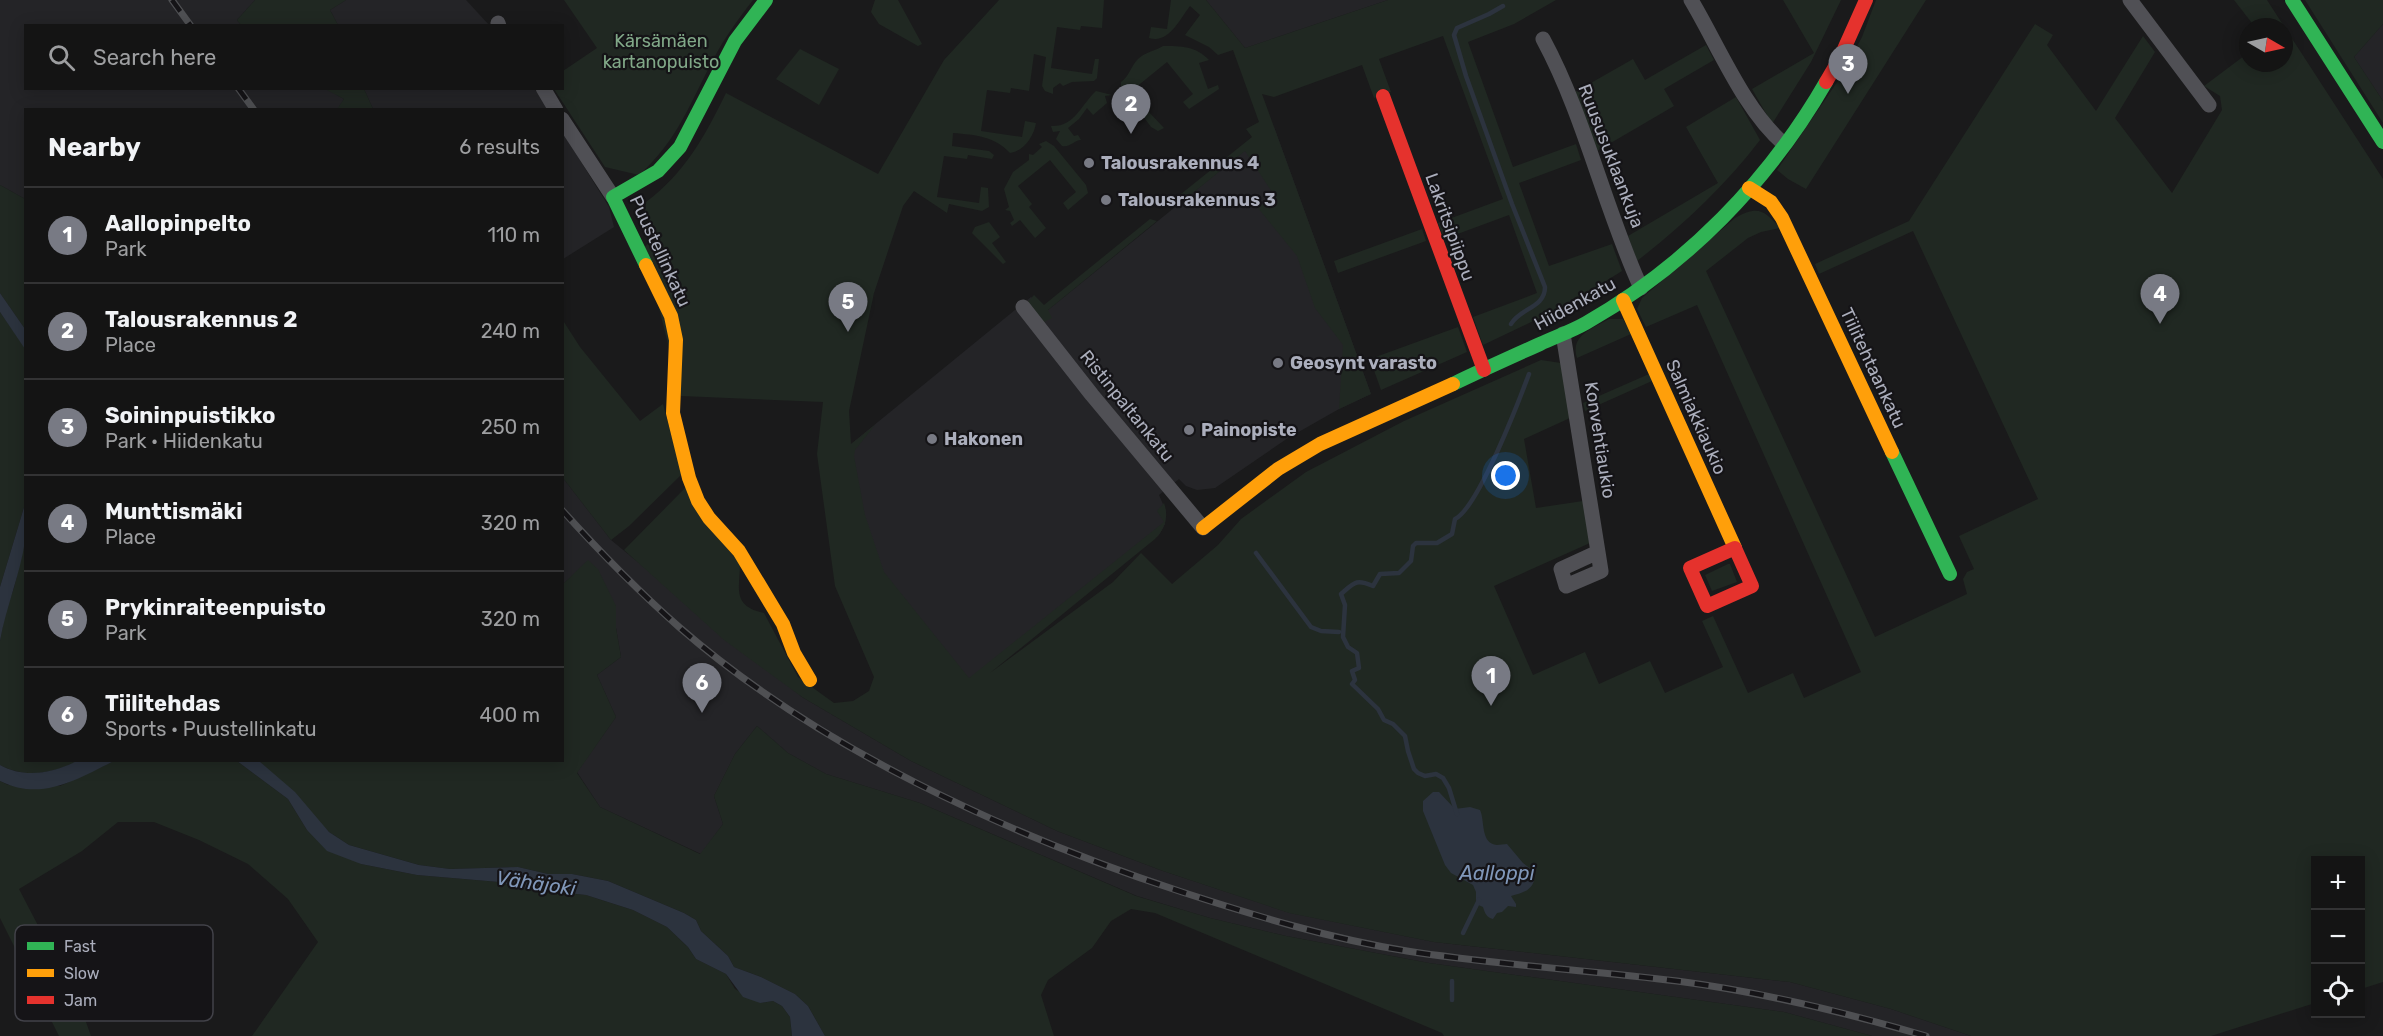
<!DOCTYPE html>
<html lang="en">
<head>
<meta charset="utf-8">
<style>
  :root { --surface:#141414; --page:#1d1d1d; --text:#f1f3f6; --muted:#9d9ea0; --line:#333334; --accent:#787a84 }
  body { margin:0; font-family:Rubik,sans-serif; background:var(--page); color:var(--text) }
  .controls { position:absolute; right:18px; bottom:18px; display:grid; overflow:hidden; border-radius:0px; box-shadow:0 3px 15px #0003 }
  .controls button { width:54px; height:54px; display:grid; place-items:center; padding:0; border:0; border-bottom:2px solid var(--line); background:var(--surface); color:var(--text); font:30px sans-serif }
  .compass { position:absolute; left:2239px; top:18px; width:54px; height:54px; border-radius:50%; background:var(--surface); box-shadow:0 3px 15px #0003; rotate:99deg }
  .you { position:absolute; left:1506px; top:476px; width:21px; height:21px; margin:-15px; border:4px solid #fff; border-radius:50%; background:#1a73e8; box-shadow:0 0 0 9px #1a73e833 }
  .badge { display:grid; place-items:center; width:39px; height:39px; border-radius:50%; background:var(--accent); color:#fff; font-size:20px; font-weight:700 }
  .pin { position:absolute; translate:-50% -50px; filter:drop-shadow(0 2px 3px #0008) }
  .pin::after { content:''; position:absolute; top:32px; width:21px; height:18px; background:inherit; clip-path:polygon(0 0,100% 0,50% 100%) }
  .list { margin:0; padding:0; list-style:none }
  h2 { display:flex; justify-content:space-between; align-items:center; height:78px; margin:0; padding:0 24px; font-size:26px }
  h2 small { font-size:20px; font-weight:400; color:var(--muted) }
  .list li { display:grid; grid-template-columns:39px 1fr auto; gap:18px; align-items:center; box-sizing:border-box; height:96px; padding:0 24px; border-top:2px solid var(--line) }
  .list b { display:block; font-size:22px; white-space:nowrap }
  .list p { margin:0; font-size:20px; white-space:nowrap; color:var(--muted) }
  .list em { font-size:20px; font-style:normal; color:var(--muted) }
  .icon { flex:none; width:33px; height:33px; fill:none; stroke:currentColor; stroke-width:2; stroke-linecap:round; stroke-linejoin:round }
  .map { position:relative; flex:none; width:2383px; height:1036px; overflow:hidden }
  .search { position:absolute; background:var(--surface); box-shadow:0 3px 15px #0003; left:24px; top:24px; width:540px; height:66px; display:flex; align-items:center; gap:15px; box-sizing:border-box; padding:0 21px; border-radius:0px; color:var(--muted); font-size:22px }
  .panel { position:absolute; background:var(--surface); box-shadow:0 3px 15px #0003; left:24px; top:108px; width:540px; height:654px; border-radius:0px }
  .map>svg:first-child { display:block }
  .built { fill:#242427 }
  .green { fill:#202822 }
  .water { fill:#2c333e }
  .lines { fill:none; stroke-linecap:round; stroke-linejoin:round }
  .stream { stroke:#2c333e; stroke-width:4.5 }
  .street { stroke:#505055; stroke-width:15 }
  .fast { stroke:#30b455; stroke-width:14 }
  .slow { stroke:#ff9f0a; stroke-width:14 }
  .jam { stroke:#e5322d; stroke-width:14 }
  .rail-casing { stroke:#4f5053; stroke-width:7 }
  .rail { stroke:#151417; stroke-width:4.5; stroke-dasharray:14; stroke-linecap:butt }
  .poi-dot { fill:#787a84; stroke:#151417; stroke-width:2 }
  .labels { text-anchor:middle; stroke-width:4.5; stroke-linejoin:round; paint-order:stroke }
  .park-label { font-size:18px; fill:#81a888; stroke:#151417 }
  .street-label { font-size:18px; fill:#abaebc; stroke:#151417 }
  .poi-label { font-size:18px; font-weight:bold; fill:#abaebc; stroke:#151417; text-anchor:start }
  .water-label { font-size:20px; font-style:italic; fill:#8097b9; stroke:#151417 }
  .key { fill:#151417; stroke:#424249; stroke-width:1.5 }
  .key-label { font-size:16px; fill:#abaebc }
</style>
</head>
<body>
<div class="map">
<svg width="2383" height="1036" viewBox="0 0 2383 1036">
  <rect width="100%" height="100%" fill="#1a1a1b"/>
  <g class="built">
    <polygon points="0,0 255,0 237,20 241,25 26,26 26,88 325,88 344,99 337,110 26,110 25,199 0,185"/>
    <polygon points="346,0 466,0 489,25 338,25 330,10"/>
    <polygon points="1206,0 1388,0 1245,48"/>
    <polygon points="2383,24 2383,101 2354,57"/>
    <polygon points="364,89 535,89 548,109 373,109"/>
    <polygon points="1274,127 1371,394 1339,409 1288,438 1215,488 1197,490 1186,486 1179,479 1159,495 1166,511 1165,524 1159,535 972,686 855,541 851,444 1031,297 1048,310"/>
    <polygon points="562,131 609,207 614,227 563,259"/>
    <polygon points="563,478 611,540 802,697 911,761 1057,831 1163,871 1290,913 1434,942 1790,982 1891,1009 1971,1036 1872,1036 1784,1012 1429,963 1286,936 1210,918 1137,896 920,803 826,774 788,753 757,726 735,754 714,796 723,824 701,854 600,807 577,772 616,717 597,675 621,657 616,628 616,606 570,578 563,584"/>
  </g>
  <g class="green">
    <polygon points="255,0 346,0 330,10 338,25 241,25 237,20"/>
    <path d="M564 0H753C739 18 725 37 714 58 690 103 678 140 639 175L605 167 554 89 562 88 563 71 597 48Z"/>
    <polygon points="875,0 898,0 922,44 918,46 879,24 871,12"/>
    <path d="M999 0H1104L1102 28 1081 26 1080 30 1057 27 1051 68 1092 74 1095 59H1099L1097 78 1094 81 1072 82 1063 86 1060 83 1053 88V94L1045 91 1042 86 1046 57 1034 54 1029 91 1011 88 1010 93 987 90 981 131 1022 137 1025 121 1036 123C1034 136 1024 151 1010 153 994 136 976 135 953 133L952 146 989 151 994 155 992 159 968 155 967 159 944 156 937 197 979 203 981 187 988 188 989 207 982 211 949 204 947 213 914 191 903 206 874 293 849 411 851 444 875 425 855 450 854 456 865 515 884 572 969 678 1164 522 1157 511 1164 503C1169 517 1165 529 1155 539L990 673 1113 582 1141 553 1172 584 1218 545 1241 519 1306 472 1404 421 1541 360 1561 363 1570 418 1524 439 1536 508 1583 501 1590 543 1494 586 1533 675 1585 652 1599 684 1650 661 1665 693 1723 667 1702 621 1713 616 1748 693 1793 673 1804 698 1861 672 1697 305 1646 327 1637 309 1642 298 1735 218C1758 205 1764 210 1780 228L1761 232 1748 238 1706 271 1875 637 1967 594 1963 579 1967 572 1974 569 1959 536 2038 499 1913 231 1819 274 1815 264 1909 221 2035 24 2053 35 2047 45 2096 111 2143 36 2155 52 2115 118 2172 193 2222 110 2220 96 2204 86 2248 53V63H2284V27H2255L2234 0H2267L2383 179V982L2361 989 2360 860H2316L2315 1003 2211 1036H1971L1891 1009 1790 982 1434 942 1289 913 1163 871 1057 831 911 761 802 697 724 640 624 550 687 486 740 564C740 587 731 606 764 613L798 677 834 703 853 701 869 691 874 677 835 586 817 454 823 402 681 396 644 248 650 241 643 227 646 202C685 173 705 136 726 93L878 174 944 60Z"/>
    <path d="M1171 0H1206L1245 48 1388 0H1556L1514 24 1468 42 1513 167 1576 144 1581 160 1519 183 1549 266 1612 244 1622 271 1569 304 1483 345 1473 317 1537 293 1509 215 1444 239 1438 223 1503 199 1443 36 1379 59 1391 92 1374 98 1362 65 1274 97 1262 94 1371 394 1339 409 1343 345 1315 308 1297 256 1258 208 1274 195 1245 151 1173 209 1171 202 1252 137 1246 129 1259 122 1233 50 1218 55 1209 47 1185 35 1200 15 1190 6C1179 20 1169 44 1149 38L1151 27 1167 29Z"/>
    <polygon points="1783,0 1841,0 1811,62 1772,124 1752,89 1814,53"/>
    <polygon points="1876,0 1926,0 1806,189 1788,179 1777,170 1842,75 1862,37"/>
    <polygon points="2305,0 2383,0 2383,24 2354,57 2383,101 2383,123"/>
    <polygon points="1706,45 1714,60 1664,89 1674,106 1597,151 1575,92 1633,59 1645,80"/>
    <path d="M1163 46C1181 46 1196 46 1209 60L1199 63 1208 89 1218 85 1219 89 1189 109 1183 102 1193 94 1167 62 1135 88 1150 106 1146 109 1164 128 1158 131 1151 127 1121 86V82C1129 77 1131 66 1138 59 1145 52 1155 51 1163 46Z"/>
    <polygon points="800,49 839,69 819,105 776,79"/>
    <polygon points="325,89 364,89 373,109 337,109 344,99"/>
    <path d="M1096 91 1112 95 1105 96 1107 103 1093 115 1087 108 1079 119 1068 128 1074 136 1078 135 1081 140C1074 140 1070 148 1062 146L1056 139 1060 131 1053 132 1051 126C1075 127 1080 106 1096 91Z"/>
    <path d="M1736 97 1760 140C1725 186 1683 225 1637 261L1628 236 1718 183 1686 127Z"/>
    <polygon points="1046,141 1054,146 1086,185 1088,193 1068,210 1063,203 1076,192 1050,160 1018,186 1032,204 1029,207 1046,228 1035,238 1020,220 1012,226 1010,223 1014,220 1010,211 1005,210 1009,207 1004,189 1013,172 1029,160 1029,154 1033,155 1042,147 1039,144"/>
    <polygon points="0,185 25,199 25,329 0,293"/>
    <polygon points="1150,219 1157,221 1048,310 1052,318 1044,322 1039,318 1027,303 1034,295 1044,305"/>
    <polygon points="989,222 1000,237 992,243 1006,262 1003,264 972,233 975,227"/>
    <polygon points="1422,229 1426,241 1338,273 1334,261"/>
    <polygon points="0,312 26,349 25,504 0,587"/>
    <polygon points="562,319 580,347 640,421 663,404 682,474 629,526 611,540 563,478"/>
    <path d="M1609 319H1623L1631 334 1577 358C1570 335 1592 329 1609 319Z"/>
    <polygon points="1458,327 1467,352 1381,390 1370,359"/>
    <polygon points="1649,374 1652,381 1585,411 1583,403"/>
    <path d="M25 541 26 760 79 761C53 773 26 779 0 765V641L5 613 14 588Z"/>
    <polygon points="588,560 598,569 616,606 616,628 621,657 597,675 616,717 577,773 600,807 700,854 723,824 714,796 735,754 757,726 788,753 826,774 920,803 1136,896 1210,918 1286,936 1429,963 1784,1012 1872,1036 1444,1036 1442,1033 1155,913 1131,909 1111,921 1092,948 1048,980 1041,995 1054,1036 825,1036 808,1006 795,994 761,977 734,967 728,956 701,931 696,920 684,913 608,881 572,874 548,874 518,867 450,869 419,865 349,845 329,832 259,761 562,760 563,584"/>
    <polygon points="1728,564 1730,564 1737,582 1712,591 1705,575"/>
    <polygon points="114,761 237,761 288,799 307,830 361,864 417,875 499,882 520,888 586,895 633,910 667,927 688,947 696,959 726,974 735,989 760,1003 773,1001 782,1006 790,1017 792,1036 252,1036 318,942 288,899 248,864 199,840 154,822 118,822 82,851 19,889 81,1008 91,1036 59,1036 0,918 0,781 8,785 60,786"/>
  </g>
  <g class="water">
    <polygon points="0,293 25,329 25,349 0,312"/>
    <path d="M25 504C26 516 27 530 25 541 20 575 6 607 0 641V587Z"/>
    <path d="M79 760 114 761C77 779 42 802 0 781V765C26 779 53 773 79 760Z"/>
    <polygon points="237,761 259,761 295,792 329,832 349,845 419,865 450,869 518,867 548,874 572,874 608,881 684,913 696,920 701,931 728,956 734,967 761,977 795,994 808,1006 825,1036 792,1036 790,1017 782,1006 773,1001 760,1003 743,997 726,974 696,959 688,947 667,927 633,910 586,895 520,888 499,882 417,875 361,864 327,851 307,830 288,799"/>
    <path d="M1433 792H1439L1455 809 1470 807 1480 810C1485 820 1480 844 1497 845 1500 845 1504 844 1507 844L1523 863 1532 870 1534 881C1530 892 1521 893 1511 896L1516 904V907L1508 906 1502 912 1497 913 1493 919C1486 917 1485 913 1483 907L1476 904V892L1473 885 1451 873 1445 865 1423 811V801Z"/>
  </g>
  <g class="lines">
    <g class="stream">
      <path d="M1503 6 1489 14 1457 28 1454 35 1466 76 1512 204 1545 287C1545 308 1520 308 1511 324"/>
      <polyline points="1256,553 1311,627 1321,631 1339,632"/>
      <path d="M1457 814 1449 788 1443 778 1436 774 1425 776 1418 773 1414 769 1408 751 1405 736 1393 724 1384 720 1378 709 1352 684 1355 680 1352 671 1359 668 1357 653 1348 647 1343 637 1345 605 1341 594C1355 582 1356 579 1373 586L1380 574 1399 573 1411 561 1413 546 1416 543H1437L1452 534 1455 519C1478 508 1519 401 1529 374"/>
      <polyline points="1463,933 1479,900"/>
      <polyline points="1452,1000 1452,981"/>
    </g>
    <g class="street">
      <path d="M1691 0C1718 45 1744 110 1784 144"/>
      <polyline points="2130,0 2209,105"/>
      <polyline points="498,23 499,26"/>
      <path d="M1543 39C1585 117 1604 207 1641 288"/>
      <polyline points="543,88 556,110"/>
      <polyline points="562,119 613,197"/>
      <polyline points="1023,307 1092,395 1203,528"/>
      <polyline points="1563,334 1564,340 1598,552 1601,571 1566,586 1561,569 1598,552"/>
    </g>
    <g class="fast">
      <polyline points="2292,0 2383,142"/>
      <polyline points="646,265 613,197 658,171 680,147 735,41 766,0"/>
      <path d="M1453 384C1482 370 1511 357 1540 344 1555 337 1572 331 1586 323 1686 266 1769 181 1826 82"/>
      <polyline points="1892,452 1950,574"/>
    </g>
    <g class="slow">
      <polyline points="1749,188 1771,202 1782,218 1892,452"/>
      <polyline points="646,265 671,316 676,340 673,413 689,478 698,501 709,518 739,551 783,624 794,653 810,680"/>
      <polyline points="1623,300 1735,548"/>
      <polyline points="1203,528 1278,469 1320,444 1453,384"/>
    </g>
    <g class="jam">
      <polyline points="1826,82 1840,58 1866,0"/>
      <polyline points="1383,96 1484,370"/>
      <polyline points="1735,548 1690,568 1707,606 1752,586 1735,548"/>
    </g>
    <defs>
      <g id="rail">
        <polyline points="172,0 191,26"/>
        <polyline points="238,88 254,110"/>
        <path d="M562 510C599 551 637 590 679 627 818 748 1008 835 1182 892 1256 916 1331 939 1407 951 1497 965 1587 970 1677 981 1762 992 1844 1012 1926 1036"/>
      </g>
    </defs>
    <use href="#rail" class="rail-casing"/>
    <use href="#rail" class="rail"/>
  </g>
  <g class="poi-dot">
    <circle cx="1089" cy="163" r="6"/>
    <circle cx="1106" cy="200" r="6"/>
    <circle cx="1278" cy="363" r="6"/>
    <circle cx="1189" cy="430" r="6"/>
    <circle cx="932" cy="439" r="6"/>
  </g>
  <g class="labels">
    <g class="park-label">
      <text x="661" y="47">Kärsämäen<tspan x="661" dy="21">kartanopuisto</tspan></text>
    </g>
    <g class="street-label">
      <text transform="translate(1611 156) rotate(69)" y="6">Ruususuklaankuja</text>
      <text transform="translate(1450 227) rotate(70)" y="6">Lakritsipiippu</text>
      <text transform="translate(660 251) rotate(65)" y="6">Puustellinkatu</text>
      <text transform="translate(1575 304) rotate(-29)" y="6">Hiidenkatu</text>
      <text transform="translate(1873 368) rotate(65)" y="6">Tiilitehtaankatu</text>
      <text transform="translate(1127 406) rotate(51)" y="6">Ristinpaltankatu</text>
      <text transform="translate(1696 417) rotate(66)" y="6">Salmiakkiaukio</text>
      <text transform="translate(1600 440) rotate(81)" y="6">Konvehtiaukio</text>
    </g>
    <g class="poi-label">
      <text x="1101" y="169">Talousrakennus 4</text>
      <text x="1118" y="206">Talousrakennus 3</text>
      <text x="1290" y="369">Geosynt varasto</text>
      <text x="1201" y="436">Painopiste</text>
      <text x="944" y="445">Hakonen</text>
    </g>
    <g class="water-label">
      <text x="1497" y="880">Aalloppi</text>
      <text transform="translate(536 883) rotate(8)" y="7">Vähäjoki</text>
    </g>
  </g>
  <rect x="15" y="925" width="198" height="96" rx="9" class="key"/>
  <rect x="27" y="942" width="27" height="8" fill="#30b455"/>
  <rect x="27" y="969" width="27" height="8" fill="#ff9f0a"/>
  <rect x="27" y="996" width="27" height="8" fill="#e5322d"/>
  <g class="key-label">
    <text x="64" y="952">Fast</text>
    <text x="64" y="979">Slow</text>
    <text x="64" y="1006">Jam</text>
  </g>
</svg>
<div class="controls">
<button>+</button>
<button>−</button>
<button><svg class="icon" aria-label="locate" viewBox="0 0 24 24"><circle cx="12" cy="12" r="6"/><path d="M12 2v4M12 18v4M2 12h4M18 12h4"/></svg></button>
</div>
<svg class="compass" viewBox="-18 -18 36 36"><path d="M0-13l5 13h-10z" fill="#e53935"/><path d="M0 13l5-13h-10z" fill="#9d9ea0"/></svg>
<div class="you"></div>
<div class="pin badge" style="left:1491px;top:706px">1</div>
<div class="pin badge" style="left:1131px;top:134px">2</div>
<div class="pin badge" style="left:1848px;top:94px">3</div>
<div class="pin badge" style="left:2160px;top:324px">4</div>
<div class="pin badge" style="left:848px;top:332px">5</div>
<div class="pin badge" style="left:702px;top:713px">6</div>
<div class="search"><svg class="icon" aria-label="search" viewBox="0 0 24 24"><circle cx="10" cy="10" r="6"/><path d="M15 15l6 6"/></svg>Search here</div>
<section class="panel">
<h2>Nearby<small>6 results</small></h2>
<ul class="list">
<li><span class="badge">1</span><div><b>Aallopinpelto</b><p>Park</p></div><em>110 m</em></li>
<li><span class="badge">2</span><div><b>Talousrakennus 2</b><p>Place</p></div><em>240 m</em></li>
<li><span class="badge">3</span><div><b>Soininpuistikko</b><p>Park · Hiidenkatu</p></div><em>250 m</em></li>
<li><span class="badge">4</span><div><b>Munttismäki</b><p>Place</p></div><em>320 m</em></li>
<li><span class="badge">5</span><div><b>Prykinraiteenpuisto</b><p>Park</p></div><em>320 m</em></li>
<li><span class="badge">6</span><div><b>Tiilitehdas</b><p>Sports · Puustellinkatu</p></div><em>400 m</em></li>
</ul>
</section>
</div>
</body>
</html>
